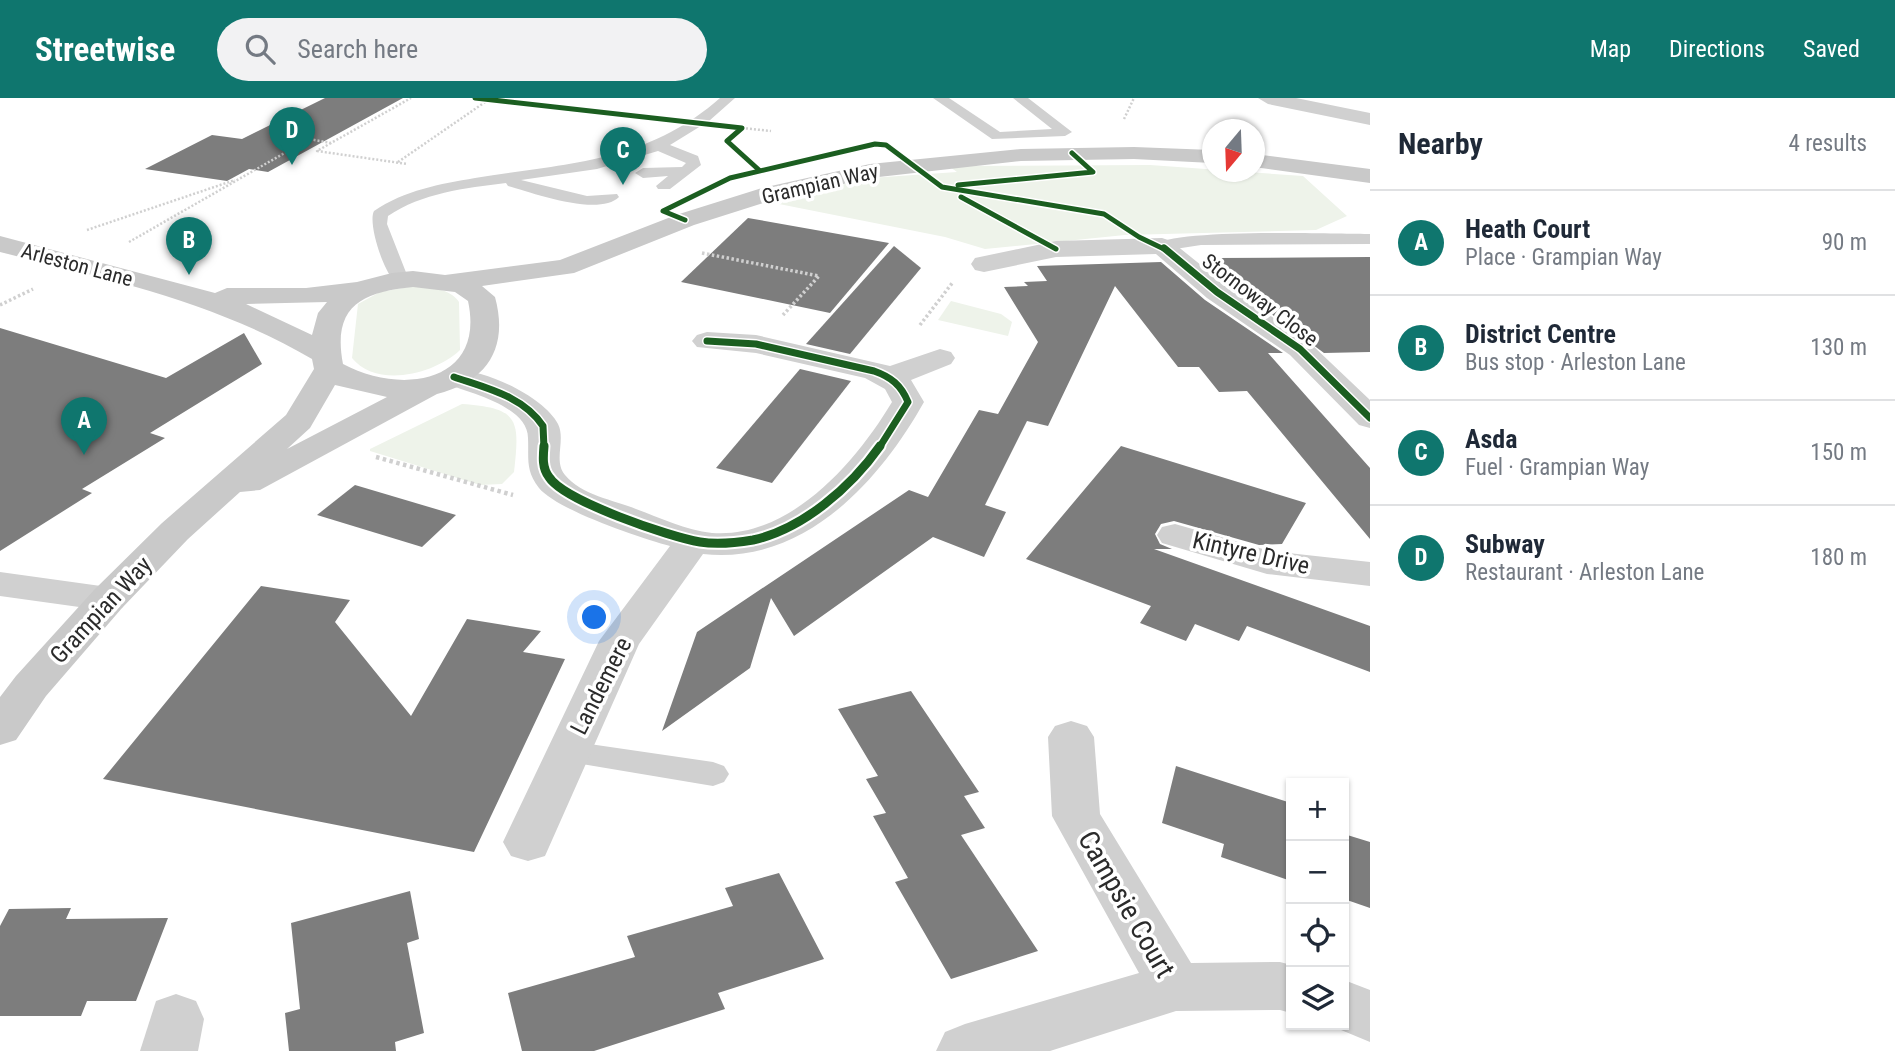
<!DOCTYPE html>
<html lang="en">
<head>
<meta charset="utf-8">
<style>
  :root { --surface:#fff; --page:#f2f2f3; --text:#1f2937; --muted:#747a83; --line:#e0e1e3; --accent:#0f766e }
  body { margin:0; font-family:"Roboto Condensed",sans-serif; background:var(--page); color:var(--text) }
  .controls { position:absolute; right:21px; bottom:21px; display:grid; overflow:hidden; border-radius:0px; box-shadow:0 2px 5px #0004 }
  .controls button { width:63px; height:63px; display:grid; place-items:center; padding:0; border:0; border-bottom:2px solid var(--line); background:var(--surface); color:var(--text); font:35px sans-serif }
  .compass { position:absolute; left:1202px; top:21px; width:63px; height:63px; border-radius:50%; background:var(--surface); box-shadow:0 2px 5px #0004; rotate:199deg }
  .you { position:absolute; left:595px; top:520px; width:24px; height:24px; margin:-18px; border:5px solid #fff; border-radius:50%; background:#1a73e8; box-shadow:0 0 0 10px #1a73e833 }
  .badge { display:grid; place-items:center; width:46px; height:46px; border-radius:50%; background:var(--accent); color:#fff; font-size:23px; font-weight:700 }
  .pin { position:absolute; translate:-50% -58px; filter:drop-shadow(0 2px 4px #0008) }
  .pin::after { content:''; position:absolute; top:37px; width:24px; height:21px; background:inherit; clip-path:polygon(0 0,100% 0,50% 100%) }
  .list { margin:0; padding:0; list-style:none }
  h2 { display:flex; justify-content:space-between; align-items:center; height:91px; margin:0; padding:0 28px; font-size:30px }
  h2 small { font-size:23px; font-weight:400; color:var(--muted) }
  .list li { display:grid; grid-template-columns:46px 1fr auto; gap:21px; align-items:center; box-sizing:border-box; height:105px; padding:0 28px; border-top:2px solid var(--line) }
  .list b { display:block; font-size:26px; white-space:nowrap }
  .list p { margin:0; font-size:23px; white-space:nowrap; color:var(--muted) }
  .list em { font-size:23px; font-style:normal; color:var(--muted) }
  .icon { flex:none; width:38px; height:38px; fill:none; stroke:currentColor; stroke-width:2; stroke-linecap:round; stroke-linejoin:round }
  .map { position:relative; flex:none; width:1370px; height:953px; overflow:hidden }
  header { display:flex; align-items:center; gap:42px; box-sizing:border-box; height:98px; padding:0 35px; background:var(--accent); color:#fff }
  header strong { font-size:33px }
  nav { display:flex; gap:38px; margin-inline-start:auto; font-size:24px }
  .search { width:490px; height:63px; background:var(--page); display:flex; align-items:center; gap:18px; box-sizing:border-box; padding:0 24px; border-radius:38px; color:var(--muted); font-size:26px }
  main { display:flex }
  aside { flex:1; background:var(--surface) }
  .map>svg:first-child { display:block }
  .green { fill:#eef3ea }
  .building { fill:#7d7d7d }
  .lines { fill:none; stroke-linecap:round; stroke-linejoin:round }
  .path-far2 { stroke:#d0d0d0; stroke-width:2.5; stroke-dasharray:2 2; stroke-linecap:butt }
  .path-far1 { stroke:#d0d0d0; stroke-width:3.5; stroke-dasharray:2.5 2.5; stroke-linecap:butt }
  .path { stroke:#d0d0d0; stroke-width:4.5; stroke-dasharray:3.5 3.5; stroke-linecap:butt }
  .lane { fill:#d0d0d0; fill-rule:evenodd }
  .street { fill:#d0d0d0; fill-rule:evenodd }
  .secondary { fill:#c9c9c9; fill-rule:evenodd }
  .cycleway-far2-casing { stroke:#fff; stroke-width:8 }
  .cycleway-far1-casing { stroke:#fff; stroke-width:10 }
  .cycleway-casing { stroke:#fff; stroke-width:13 }
  .cycleway-far2 { stroke:#1b5e20; stroke-width:5 }
  .cycleway-far1 { stroke:#1b5e20; stroke-width:7 }
  .cycleway { stroke:#1b5e20; stroke-width:9 }
  .labels { text-anchor:middle; stroke-width:7; stroke-linejoin:round; paint-order:stroke }
  .far-street-label { font-size:21px; fill:#2b2b2b; stroke:#fff }
  .street-label { font-size:24px; fill:#2b2b2b; stroke:#fff }
  .near-street-label { font-size:28px; fill:#2b2b2b; stroke:#fff }
</style>
</head>
<body>
<header>
<strong>Streetwise</strong>
<div class="search"><svg class="icon" aria-label="search" viewBox="0 0 24 24"><circle cx="10" cy="10" r="6"/><path d="M15 15l6 6"/></svg>Search here</div>
<nav><a>Map</a><a>Directions</a><a>Saved</a></nav>
</header>
<main>
<div class="map">
<svg width="1370" height="953" viewBox="0 0 1370 953">
  <rect width="100%" height="100%" fill="#fff"/>
  <g class="green">
    <polygon points="1150,67 1303,78 1347,118 1316,132 1125,137 985,151 945,139 769,104 870,80 957,74 950,69 959,68"/>
    <path d="M415 188C430 190 450 190 459 204L460 252C435 276 377 291 352 260L358 206 380 194Z"/>
    <polygon points="951,203 1001,216 1012,224 1008,238 938,222"/>
    <path d="M462 306C519 310 520 321 514 374L502 386 480 387 370 353V351Z"/>
  </g>
  <g class="building">
    <polygon points="325,0 403,0 268,74 249,71 227,83 145,71 212,37 242,41"/>
    <polygon points="748,120 889,145 830,215 681,184"/>
    <polygon points="894,148 921,170 850,256 806,246"/>
    <polygon points="1370,159 1370,254 1324,255 1200,163 1219,162 1217,160"/>
    <polygon points="1161,164 1205,202 1283,255 1268,255 1370,370 1370,441 1247,293 1219,294 1199,269 1178,269 1115,188 1048,328 1027,323 985,407 1006,414 984,459 933,439 794,538 771,500 750,570 662,633 697,534 909,392 928,399 979,312 998,316 1038,244 1004,189 1028,188 1024,184 1047,183 1037,168"/>
    <polygon points="0,230 166,280 244,235 262,266 150,335 165,340 82,391 92,395 0,453"/>
    <polygon points="800,271 851,283 772,385 716,370"/>
    <polygon points="1121,348 1306,405 1282,446 1259,447 1174,423 1161,426 1155,436 1160,446 1172,451 1154,451 1370,528 1370,574 1247,528 1239,543 1195,526 1186,543 1140,525 1151,508 1026,461"/>
    <polygon points="355,387 456,417 422,449 317,417"/>
    <polygon points="261,488 350,502 335,524 411,618 467,521 541,533 523,554 565,561 474,754 103,681"/>
    <polygon points="911,593 979,694 964,698 985,730 961,737 1038,853 951,881 895,784 908,780 873,718 886,715 866,681 878,678 838,611"/>
    <polygon points="1176,668 1291,705 1291,783 1221,759 1224,746 1162,725"/>
    <polygon points="1344,736 1370,744 1370,810 1344,801"/>
    <polygon points="779,775 824,861 718,895 725,911 594,953 522,953 508,895 635,859 627,838 733,808 725,790"/>
    <polygon points="410,793 419,841 407,845 424,935 395,944 396,953 289,953 285,915 300,911 291,825"/>
    <polygon points="71,810 66,821 168,820 136,903 87,903 81,918 0,918 0,828 9,811"/>
  </g>
  <g class="lines">
    <g class="path-far2">
      <polyline points="1124,21 1134,0"/>
      <polyline points="742,30 771,33"/>
      <polyline points="331,45 317,53 407,66"/>
      <polyline points="398,64 491,0"/>
      <polyline points="87,132 235,82"/>
      <polyline points="129,144 309,41 331,45 411,0"/>
    </g>
    <g class="path-far1">
      <polyline points="702,155 819,178 783,217"/>
      <polyline points="0,207 33,191"/>
      <polyline points="920,227 953,184"/>
    </g>
    <polyline class="path" points="376,359 513,397"/>
    <g class="lane">
      <path d="M720 0H735L709 23 670 47 698 58 701 67 670 91H658L656 88 668 78 643 80 635 75 643 70 682 69 686 65 658 53 597 71 521 82 587 98 617 96 619 99C599 119 533 95 508 88L506 85C465 90 422 95 388 118L387 126 409 182 400 187C386 184 367 125 374 113 405 92 440 86 475 80 567 65 646 65 720 0Z"/>
      <polygon points="933,0 949,0 1000,34 1052,31 1013,0 1028,0 1072,34 1065,38 992,41"/>
      <path d="M1370 136V146L1201 147 1162 153 1153 148C1169 130 1337 136 1370 136Z"/>
      <polygon points="569,643 713,664 724,668 729,676 724,684 713,688 558,662 553,654 558,646"/>
    </g>
    <g class="street">
      <polygon points="1258,0 1296,0 1370,15 1370,27 1268,6"/>
      <polygon points="1162,140 1171,143 1227,188 1310,245 1370,302 1370,330 1359,327 1290,257 1207,200 1156,156 1056,159 984,174 975,172 971,166 975,160 1056,143"/>
      <path d="M707 234 756 237 890 268 940 251 951 254 955 260 951 266 911 282 924 304C879 384 804 467 703 456L639 546 545 758 528 763 511 758 503 744 599 543 670 448C640 440 557 412 539 390 525 372 529 360 528 340 528 308 468 294 443 285L439 279 443 273C474 265 543 297 558 326 566 342 553 363 565 377 581 397 614 402 636 411 661 420 685 432 712 435 790 441 856 364 892 304L885 291 865 280 756 255 697 249 692 243 697 237Z"/>
      <polygon points="1175,426 1270,453 1370,464 1370,488 1267,476 1162,445 1157,437 1162,429"/>
      <polygon points="0,474 108,489 122,492 128,501 122,510 108,513 0,498"/>
      <polygon points="1071,623 1087,628 1094,639 1100,716 1191,865 1280,864 1291,867 1291,915 1280,912 1176,913 1050,953 936,953 945,934 965,926 1139,875 1052,718 1048,639 1055,628"/>
      <polygon points="1344,882 1370,892 1370,944 1329,927 1344,927"/>
      <polygon points="176,896 196,903 204,921 198,953 140,953 156,903"/>
    </g>
    <g class="secondary">
      <path d="M1134 49 1212 52V65L1134 61 1021 63 870 80 776 101 694 127 574 175 482 188 495 199C509 250 487 284 437 296L260 392 240 394 188 441 122 510 46 598 16 642 0 647V599L16 578 94 492 162 425 286 317 314 271 312 261C215 204 108 181 0 154V138L215 195 227 190H306L357 184 392 175 413 173 445 177 560 162 676 117 762 90 870 66 1021 51ZM413 189 455 194 468 203C486 286 400 297 343 266 332 209 361 194 413 189ZM327 204 318 215 312 237 246 206ZM335 287 387 299 287 351 310 330Z"/>
      <polygon points="1254,56 1370,71 1370,85 1254,69"/>
    </g>
    <defs>
      <g id="cycleway-far2">
        <polyline points="475,0 742,30 727,43 759,72"/>
        <polyline points="958,87 1093,74 1072,55"/>
        <polyline points="961,99 1056,151"/>
        <polyline points="685,122 663,113 730,80 875,46 886,47 942,89 1104,116 1139,139 1166,152"/>
      </g>
      <g id="cycleway-far1">
        <polyline points="1164,150 1217,194 1300,251 1370,320"/>
        <path d="M707 243 756 246 874 273C891 279 901 287 908 304L879 350"/>
        <path d="M454 279C486 290 523 298 543 328L544 350"/>
      </g>
      <path id="cycleway" d="M544 348C543 359 542 370 549 379 564 403 670 439 700 444 718 447 735 445 753 442 803 431 851 389 880 348"/>
    </defs>
    <use href="#cycleway-far2" class="cycleway-far2-casing"/>
    <use href="#cycleway-far1" class="cycleway-far1-casing"/>
    <use href="#cycleway" class="cycleway-casing"/>
    <use href="#cycleway-far2" class="cycleway-far2"/>
    <use href="#cycleway-far1" class="cycleway-far1"/>
    <use href="#cycleway" class="cycleway"/>
  </g>
  <g class="labels">
    <g class="far-street-label">
      <text transform="translate(820 86) rotate(-13)" y="7">Grampian Way</text>
      <text transform="translate(77 167) rotate(15)" y="7">Arleston Lane</text>
      <text transform="translate(1260 202) rotate(37)" y="7">Stornoway Close</text>
    </g>
    <g class="street-label">
      <text transform="translate(1251 455) rotate(13)" y="8">Kintyre Drive</text>
      <text transform="translate(101 512) rotate(-47)" y="8">Grampian Way</text>
      <text transform="translate(601 588) rotate(-63)" y="8">Landemere</text>
    </g>
    <g class="near-street-label">
      <text transform="translate(1127 806) rotate(60)" y="10">Campsie Court</text>
    </g>
  </g>
</svg>
<div class="controls">
<button>+</button>
<button>−</button>
<button><svg class="icon" aria-label="locate" viewBox="0 0 24 24"><circle cx="12" cy="12" r="6"/><path d="M12 2v4M12 18v4M2 12h4M18 12h4"/></svg></button>
<button><svg class="icon" aria-label="layers" viewBox="0 0 24 24"><path d="M12 4l9 5-9 5-9-5zM3 14l9 5 9-5"/></svg></button>
</div>
<svg class="compass" viewBox="-18 -18 36 36"><path d="M0-13l5 13h-10z" fill="#e53935"/><path d="M0 13l5-13h-10z" fill="#747a83"/></svg>
<div class="you"></div>
<div class="pin badge" style="left:84px;top:357px">A</div>
<div class="pin badge" style="left:189px;top:177px">B</div>
<div class="pin badge" style="left:623px;top:87px">C</div>
<div class="pin badge" style="left:292px;top:67px">D</div>
</div>
<aside>
<h2>Nearby<small>4 results</small></h2>
<ul class="list">
<li><span class="badge">A</span><div><b>Heath Court</b><p>Place · Grampian Way</p></div><em>90 m</em></li>
<li><span class="badge">B</span><div><b>District Centre</b><p>Bus stop · Arleston Lane</p></div><em>130 m</em></li>
<li><span class="badge">C</span><div><b>Asda</b><p>Fuel · Grampian Way</p></div><em>150 m</em></li>
<li><span class="badge">D</span><div><b>Subway</b><p>Restaurant · Arleston Lane</p></div><em>180 m</em></li>
</ul>
</aside>
</main>
</body>
</html>
